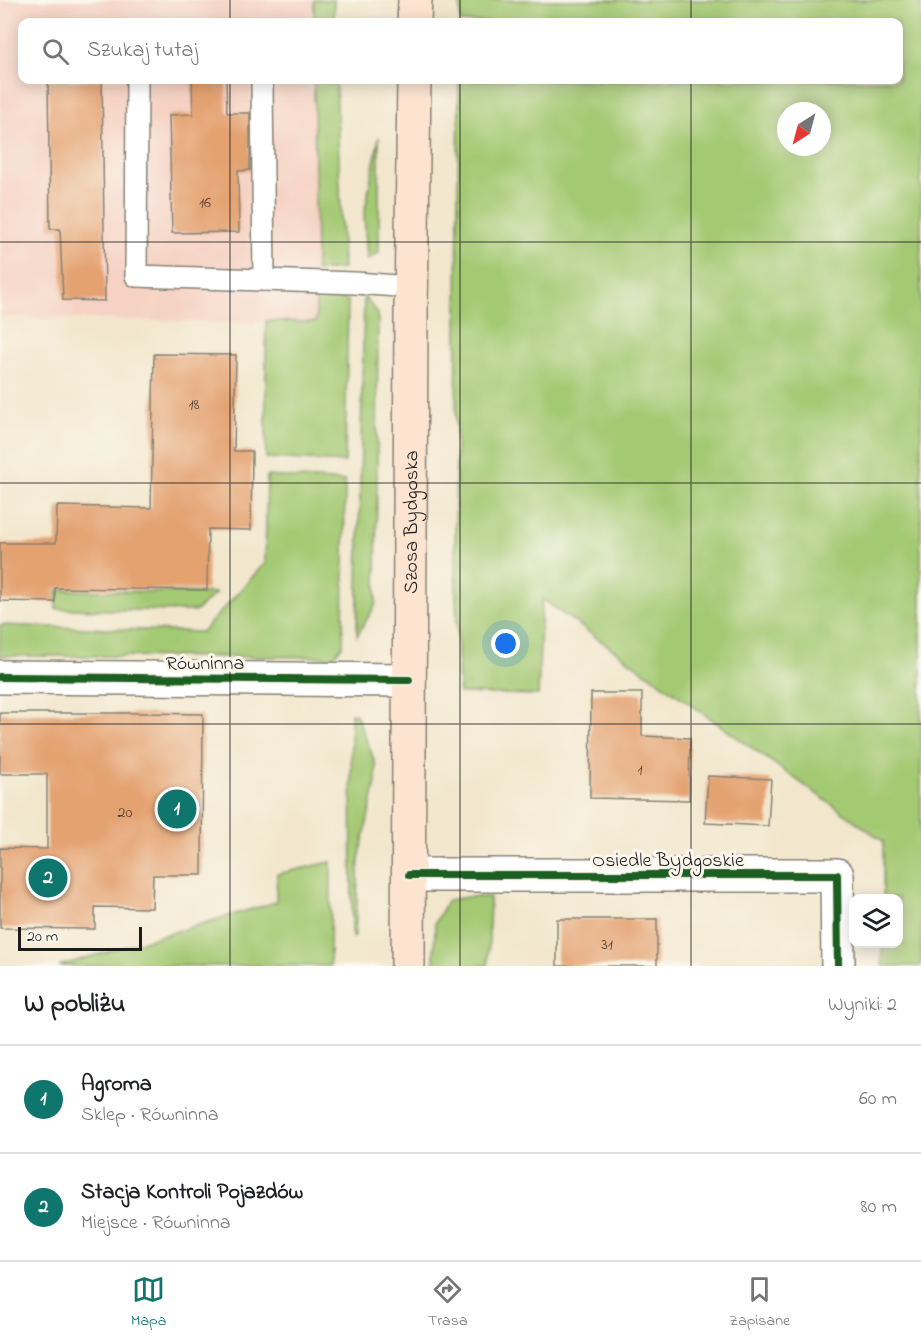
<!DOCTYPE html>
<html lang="pl">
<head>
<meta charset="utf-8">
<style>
  :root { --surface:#fff; --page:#f2f2f2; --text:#202124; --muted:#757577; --line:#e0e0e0; --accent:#0f766e }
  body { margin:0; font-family:"Indie Flower",sans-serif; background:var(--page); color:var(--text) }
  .controls { position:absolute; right:18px; bottom:18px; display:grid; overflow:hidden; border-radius:12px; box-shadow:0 3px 15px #0003 }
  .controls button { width:54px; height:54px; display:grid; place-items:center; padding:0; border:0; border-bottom:2px solid var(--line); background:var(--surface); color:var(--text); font:30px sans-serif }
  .compass { position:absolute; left:777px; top:102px; width:54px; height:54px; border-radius:50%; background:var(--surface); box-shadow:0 3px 15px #0003; rotate:216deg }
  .scale { position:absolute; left:18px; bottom:15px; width:124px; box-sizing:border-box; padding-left:6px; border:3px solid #1c1c1c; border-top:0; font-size:16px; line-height:21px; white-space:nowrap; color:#1c1c1c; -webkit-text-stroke:4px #fbf7ec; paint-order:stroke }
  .you { position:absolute; left:506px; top:644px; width:21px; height:21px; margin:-15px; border:4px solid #fff; border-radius:50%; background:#1a73e8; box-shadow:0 0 0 9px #1a73e833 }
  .badge { display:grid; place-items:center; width:39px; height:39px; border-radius:50%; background:var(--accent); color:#fff; font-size:20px; font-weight:700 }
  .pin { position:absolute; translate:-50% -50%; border:3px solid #fff; box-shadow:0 2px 6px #0006 }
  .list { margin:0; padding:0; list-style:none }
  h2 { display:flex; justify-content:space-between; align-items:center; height:78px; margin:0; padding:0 24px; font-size:26px }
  h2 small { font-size:20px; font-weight:400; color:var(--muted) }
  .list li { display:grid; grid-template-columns:39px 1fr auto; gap:18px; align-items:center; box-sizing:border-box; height:108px; padding:0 24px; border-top:2px solid var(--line) }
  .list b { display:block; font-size:22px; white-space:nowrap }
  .list p { margin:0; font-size:20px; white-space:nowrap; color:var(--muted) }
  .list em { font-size:20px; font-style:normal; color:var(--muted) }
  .icon { flex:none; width:33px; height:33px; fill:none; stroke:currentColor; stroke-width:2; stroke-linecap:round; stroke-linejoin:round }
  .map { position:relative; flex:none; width:921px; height:966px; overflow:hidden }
  .search { position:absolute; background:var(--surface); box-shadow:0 3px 15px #0003; left:18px; right:18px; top:18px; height:66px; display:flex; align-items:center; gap:15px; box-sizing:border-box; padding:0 21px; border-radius:12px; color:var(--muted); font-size:22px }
  .sheet { height:294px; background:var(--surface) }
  nav { display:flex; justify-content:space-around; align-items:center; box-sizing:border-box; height:84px; border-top:2px solid var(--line); background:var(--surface); font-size:16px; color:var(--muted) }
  nav a { display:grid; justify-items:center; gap:3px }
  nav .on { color:var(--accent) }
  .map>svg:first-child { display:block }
  .built { fill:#f5d2c3 }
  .green { fill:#a4c973; stroke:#607248; stroke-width:1.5; fill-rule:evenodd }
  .building { fill:#e4a271 }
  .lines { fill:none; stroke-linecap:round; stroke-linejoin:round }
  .service-casing { stroke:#878274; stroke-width:24 }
  .minor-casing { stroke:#878274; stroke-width:36 }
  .secondary-casing { stroke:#878274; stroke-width:36 }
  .service { stroke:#fff; stroke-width:21 }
  .minor { stroke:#fff; stroke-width:33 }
  .secondary { stroke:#fde4d1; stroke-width:33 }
  .cycleway-casing { stroke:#fbf7ec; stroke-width:11 }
  .cycleway { stroke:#1b5e20; stroke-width:8 }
  .grid { fill:none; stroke:#1c1c1c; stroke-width:1.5; stroke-opacity:0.55 }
  .labels { text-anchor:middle; stroke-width:6; stroke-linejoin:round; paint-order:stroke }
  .number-label { font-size:16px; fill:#4e3e31 }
  .street-label { font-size:20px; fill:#1c1c1c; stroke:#fbf7ec }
</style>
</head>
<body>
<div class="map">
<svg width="921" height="966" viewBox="0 0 921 966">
  <rect width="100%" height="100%" fill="#fbf7ec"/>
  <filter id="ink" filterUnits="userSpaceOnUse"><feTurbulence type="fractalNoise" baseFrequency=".0167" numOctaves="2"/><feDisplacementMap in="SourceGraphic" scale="12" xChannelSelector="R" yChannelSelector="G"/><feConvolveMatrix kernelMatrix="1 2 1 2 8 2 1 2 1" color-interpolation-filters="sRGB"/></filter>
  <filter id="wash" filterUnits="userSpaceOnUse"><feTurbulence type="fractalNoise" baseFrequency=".008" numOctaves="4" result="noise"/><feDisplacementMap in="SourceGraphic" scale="24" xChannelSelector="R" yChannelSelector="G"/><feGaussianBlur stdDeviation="1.35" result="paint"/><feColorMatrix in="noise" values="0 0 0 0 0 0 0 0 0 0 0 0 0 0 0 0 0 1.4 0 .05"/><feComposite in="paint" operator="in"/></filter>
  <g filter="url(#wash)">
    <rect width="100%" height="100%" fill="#f2e7cd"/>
    <polygon class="built" points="0,0 314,0 314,22 22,22 22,80 314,80 316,322 266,321 250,323 0,317"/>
    <g class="green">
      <rect x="314" y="0" width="20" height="22"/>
      <path d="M460 0H921V966H882V944H898V898H883V841L542 599 538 695 459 693 455 558 459 80H898V22H460ZM786 111H822V147H786Z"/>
      <polygon points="314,80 336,80 343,269 316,271"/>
      <polygon points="379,137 379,252 367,260 364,215"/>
      <polygon points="364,296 378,314 376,604 357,636"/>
      <polygon points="316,297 348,300 345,462 266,458 266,321 316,322"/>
      <polygon points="267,476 345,481 343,645 333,657 0,656 0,625 202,632 265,563"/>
      <polygon points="57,590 216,593 196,611 56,609"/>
      <polygon points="351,713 356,714 370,749 376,766 376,782 359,859 355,937 352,938"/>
      <polygon points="331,862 330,966 59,966 276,902 277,874"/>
      <polygon points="468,897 490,897 488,966 434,966 435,923 448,900"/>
    </g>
    <g id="blocks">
      <g class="building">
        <polygon points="48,80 102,80 105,301 63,300 60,229 50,229"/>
        <polygon points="192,80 226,80 227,113 250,113 250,170 238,171 239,232 172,233 169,115 193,114"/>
        <polygon points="154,354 236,355 234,451 252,451 251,530 208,529 207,590 55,588 55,602 0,601 0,543 56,543 57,506 151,508"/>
        <polygon points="591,693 642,693 642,736 690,738 689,800 590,798"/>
        <polygon points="0,713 144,713 203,714 202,875 153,875 152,908 95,907 95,929 0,928 0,848 47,849 47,774 0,774"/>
        <polygon points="708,776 771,779 768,826 705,823"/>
        <rect x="557" y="919" width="100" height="47"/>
      </g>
    </g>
  </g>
  <g filter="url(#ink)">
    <use href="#blocks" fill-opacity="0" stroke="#878274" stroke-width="1.5"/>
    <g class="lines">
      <defs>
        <g id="service">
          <polyline points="137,80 136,276 355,283 411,287"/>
          <polyline points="262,80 264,280"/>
        </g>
        <g id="minor">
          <polyline points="0,677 409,680"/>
          <polyline points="409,875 837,875 838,966"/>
        </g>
        <g id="secondary">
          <polyline points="414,22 415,0"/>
          <path id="s1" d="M408 966 411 313 414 80"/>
        </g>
      </defs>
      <use href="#service" class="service-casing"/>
      <use href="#minor" class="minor-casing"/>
      <use href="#secondary" class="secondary-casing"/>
      <use href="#service" class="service"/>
      <use href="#minor" class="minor"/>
      <use href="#secondary" class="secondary"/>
      <defs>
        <g id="cycleway">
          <polyline points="0,677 409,680"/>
          <polyline points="409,875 837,875 838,966"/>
        </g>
      </defs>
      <use href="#cycleway" class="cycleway-casing"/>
      <use href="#cycleway" class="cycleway"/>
    </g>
  </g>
  <path class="grid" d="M230 0V22M460 0V22M691 0V22M230 80V966M460 80V966M691 80V966M0 242H921M0 483H921M0 724H921"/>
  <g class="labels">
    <g class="number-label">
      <text x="205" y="207">16</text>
      <text x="194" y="409">18</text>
      <text x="640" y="774">1</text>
      <text x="125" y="817">20</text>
      <text x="607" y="949">31</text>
    </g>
    <g class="street-label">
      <text dy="7" stroke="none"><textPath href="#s1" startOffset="444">Szosa Bydgoska</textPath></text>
      <text x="205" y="669">Równinna</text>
      <text x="668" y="866">Osiedle Bydgoskie</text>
    </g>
  </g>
</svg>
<div class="controls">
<button><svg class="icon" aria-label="layers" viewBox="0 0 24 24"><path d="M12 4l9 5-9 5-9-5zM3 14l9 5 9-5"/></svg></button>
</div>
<svg class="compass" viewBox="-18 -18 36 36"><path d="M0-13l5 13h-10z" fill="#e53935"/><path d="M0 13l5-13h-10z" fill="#757577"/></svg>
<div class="scale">20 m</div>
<div class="you"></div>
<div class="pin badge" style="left:177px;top:809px">1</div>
<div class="pin badge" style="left:48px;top:878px">2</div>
<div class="search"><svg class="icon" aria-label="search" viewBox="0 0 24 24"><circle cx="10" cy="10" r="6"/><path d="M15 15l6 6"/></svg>Szukaj tutaj</div>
</div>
<section class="sheet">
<h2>W pobliżu<small>Wyniki: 2</small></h2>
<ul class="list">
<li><span class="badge">1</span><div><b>Agroma</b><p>Sklep · Równinna</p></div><em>60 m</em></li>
<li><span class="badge">2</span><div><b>Stacja Kontroli Pojazdów</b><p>Miejsce · Równinna</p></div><em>80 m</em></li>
</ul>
</section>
<nav>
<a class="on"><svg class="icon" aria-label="map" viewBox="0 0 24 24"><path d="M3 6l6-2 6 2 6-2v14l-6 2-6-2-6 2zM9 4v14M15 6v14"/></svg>Mapa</a>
<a><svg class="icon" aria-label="directions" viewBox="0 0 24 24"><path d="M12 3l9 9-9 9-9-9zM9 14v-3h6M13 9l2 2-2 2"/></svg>Trasa</a>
<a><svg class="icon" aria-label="saved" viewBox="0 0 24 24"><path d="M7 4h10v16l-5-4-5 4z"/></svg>Zapisane</a>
</nav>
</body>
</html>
